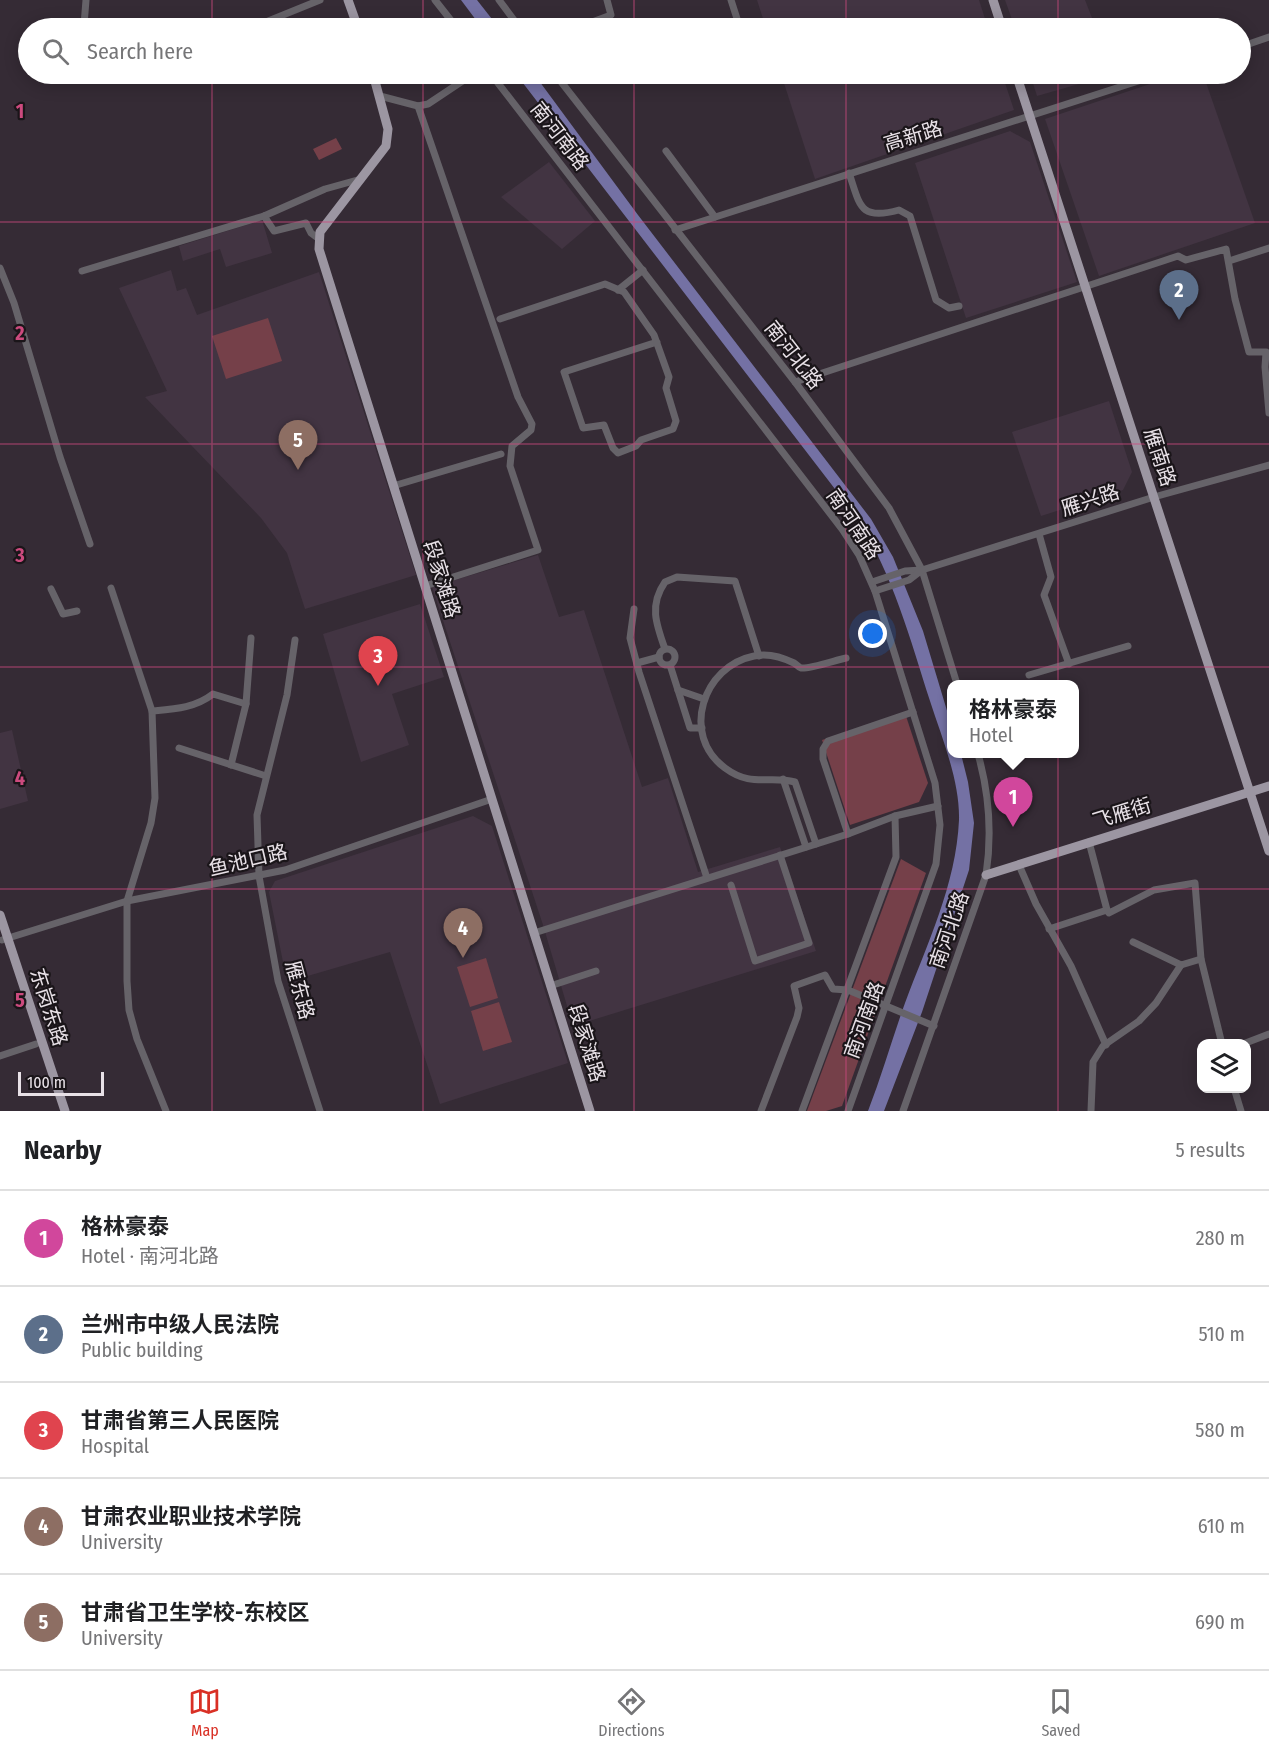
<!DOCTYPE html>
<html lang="en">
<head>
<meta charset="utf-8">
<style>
  :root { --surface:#fff; --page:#f2f2f2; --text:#202124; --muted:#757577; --line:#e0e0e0; --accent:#d93025 }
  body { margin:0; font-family:"Fira Sans Condensed","Noto Sans SC",sans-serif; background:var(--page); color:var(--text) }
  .controls { position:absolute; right:18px; bottom:18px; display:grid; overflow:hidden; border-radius:12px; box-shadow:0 3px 15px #0003 }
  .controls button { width:54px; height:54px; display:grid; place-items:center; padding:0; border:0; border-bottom:2px solid var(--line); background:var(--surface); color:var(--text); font:30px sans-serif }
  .scale { position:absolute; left:18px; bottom:15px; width:86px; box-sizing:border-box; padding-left:6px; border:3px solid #e8e1e7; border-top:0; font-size:16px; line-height:21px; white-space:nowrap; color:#e8e1e7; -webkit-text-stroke:4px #1a1519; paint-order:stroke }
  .you { position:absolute; left:873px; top:634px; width:21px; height:21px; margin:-15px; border:4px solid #fff; border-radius:50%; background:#1a73e8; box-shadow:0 0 0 9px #1a73e833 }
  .badge { display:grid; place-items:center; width:39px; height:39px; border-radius:50%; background:var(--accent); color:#fff; font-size:20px; font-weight:700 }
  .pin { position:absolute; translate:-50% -50px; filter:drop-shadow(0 2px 3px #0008) }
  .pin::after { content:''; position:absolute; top:32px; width:21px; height:18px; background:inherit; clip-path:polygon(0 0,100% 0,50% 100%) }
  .popup { position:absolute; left:947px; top:680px; width:132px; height:78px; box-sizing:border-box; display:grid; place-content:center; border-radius:12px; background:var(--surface); filter:drop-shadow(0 2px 4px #0005); font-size:20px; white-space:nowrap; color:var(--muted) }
  .popup b { font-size:22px; color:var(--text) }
  .popup::after { content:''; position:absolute; left:50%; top:100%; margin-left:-12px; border:12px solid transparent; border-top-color:var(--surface) }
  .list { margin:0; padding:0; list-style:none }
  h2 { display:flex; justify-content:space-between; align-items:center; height:78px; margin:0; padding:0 24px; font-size:26px }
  h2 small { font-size:20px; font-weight:400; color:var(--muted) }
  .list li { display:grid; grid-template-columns:39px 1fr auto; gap:18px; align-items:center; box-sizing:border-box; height:96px; padding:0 24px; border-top:2px solid var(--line) }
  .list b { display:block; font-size:22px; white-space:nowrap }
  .list p { margin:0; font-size:20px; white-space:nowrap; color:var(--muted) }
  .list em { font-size:20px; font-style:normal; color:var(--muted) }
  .icon { flex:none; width:33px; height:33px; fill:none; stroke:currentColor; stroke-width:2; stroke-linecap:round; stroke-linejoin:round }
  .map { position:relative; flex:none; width:1269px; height:1111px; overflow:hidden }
  .search { position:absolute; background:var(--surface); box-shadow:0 3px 15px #0003; left:18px; right:18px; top:18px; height:66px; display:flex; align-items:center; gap:15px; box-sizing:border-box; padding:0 21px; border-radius:33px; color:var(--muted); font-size:22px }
  .sheet { height:558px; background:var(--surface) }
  nav { display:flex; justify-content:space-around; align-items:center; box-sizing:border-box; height:84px; border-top:2px solid var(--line); background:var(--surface); font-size:16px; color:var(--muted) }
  nav a { display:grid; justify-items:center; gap:3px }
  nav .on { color:var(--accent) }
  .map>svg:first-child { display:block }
  .built { fill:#423442 }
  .green { fill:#754049 }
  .water { fill:#7471a4 }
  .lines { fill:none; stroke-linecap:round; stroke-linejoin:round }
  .minor { stroke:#666369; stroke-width:7 }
  .major { stroke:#9c96a2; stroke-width:9 }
  .grid { fill:none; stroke:#cc4a7e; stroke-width:1.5; stroke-opacity:0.55 }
  .labels { text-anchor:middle; stroke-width:4.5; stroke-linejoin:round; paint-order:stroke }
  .street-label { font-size:20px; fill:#e8e1e7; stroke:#1a1519 }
  .grid-label { font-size:20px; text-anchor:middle; font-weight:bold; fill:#cc4a7e; stroke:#1a1519; stroke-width:4.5; stroke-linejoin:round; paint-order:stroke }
</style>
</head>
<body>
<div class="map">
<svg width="1269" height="1111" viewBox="0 0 1269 1111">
  <rect width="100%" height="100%" fill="#352b35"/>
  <g class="built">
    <polygon points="757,0 979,0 988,28 766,28"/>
    <polygon points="1005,0 1085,0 1096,28 1015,28"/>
    <polygon points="781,74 1002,74 1014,110 815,179"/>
    <polygon points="1030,74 1114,74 1037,96"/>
    <polygon points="1180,74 1203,74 1255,223 1099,276 1045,119"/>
    <polygon points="1010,131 1030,142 1077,282 966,318 915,163"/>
    <polygon points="549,162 595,221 562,249 501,197"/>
    <polygon points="262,220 272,253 226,267 220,249 183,261 179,246"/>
    <polygon points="171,270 177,291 186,288 197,315 319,272 416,575 305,609 287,553 261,518 145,397 167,391 119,288"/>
    <polygon points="1109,401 1132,472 1123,490 1041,516 1012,432"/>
    <polygon points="538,555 559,617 584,610 642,787 668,778 698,872 780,847 816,951 573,1026 543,925 432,587"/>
    <polygon points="420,604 444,677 392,694 409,745 361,762 323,634"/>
    <polygon points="12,730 28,801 0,809 0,733"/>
    <polygon points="473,816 492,826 568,1063 440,1104 390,952 287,982 269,892 275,881"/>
  </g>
  <g class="green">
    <polygon points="336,138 342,149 319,160 313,149"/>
    <polygon points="268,318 282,361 226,379 212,336"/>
    <polygon points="905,713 928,783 919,802 850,825 822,740"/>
    <polygon points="901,859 926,873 842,1106 826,1111 807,1111"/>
    <polygon points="486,958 498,998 470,1007 457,967"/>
    <polygon points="499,1002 512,1042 483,1051 471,1011"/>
  </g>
  <g class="water">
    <polygon points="461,0 477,0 499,28 482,28"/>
    <path d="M516 74H534L638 215 871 519 893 557 923 631 951 724 952 754H961L968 782 974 823 969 870 922 1012 884 1111H868C882 1075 892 1039 905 1003 927 944 956 885 959 820 960 781 942 738 930 701 910 638 893 576 858 519Z"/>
  </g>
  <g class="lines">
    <g class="minor">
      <polyline points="86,0 84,25 124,28"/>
      <polyline points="435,0 457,28"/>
      <polyline points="499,0 520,28"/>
      <polyline points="731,0 740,28"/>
      <polyline points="251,28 320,0"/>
      <polyline points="576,28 611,15 607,0"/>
      <polyline points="1240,47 1269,37"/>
      <polyline points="491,74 842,529 859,555 875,591 935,783 940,825 936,864 848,1111"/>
      <polyline points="555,74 795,382 889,508 922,570 957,684"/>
      <polyline points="380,96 418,106 428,104 473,74"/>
      <polyline points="418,106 518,397 532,424 531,430 512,446 510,466 538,550 425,586"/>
      <polyline points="666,151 715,217"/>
      <path d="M849 173C860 205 859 221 899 210L910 216 936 300 949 308 959 306"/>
      <polyline points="264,216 274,231 306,223 311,233 319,239"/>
      <polyline points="675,230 1160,74"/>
      <polyline points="1229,261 1269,248"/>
      <polyline points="0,268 14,303 60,457 90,544"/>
      <polyline points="82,271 264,216 325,189 361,179"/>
      <polyline points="618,290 643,270"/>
      <polyline points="500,319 605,284 624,292 654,335 669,377 666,388 676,421 673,429 641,440 636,446 618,453 613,448 604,425 583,428 564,372 657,342"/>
      <polyline points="795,382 1163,261 1178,256 1186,260 1226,249 1235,299 1249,352 1266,352 1265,367 1269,413"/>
      <polyline points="393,486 501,454"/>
      <polyline points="1039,534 1051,577 1044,595 1069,664"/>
      <polyline points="872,582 905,571 922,570 1154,497 1269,465"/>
      <polyline points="111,588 152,711 155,798 151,823 127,901 127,981 129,1010 137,1039 166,1111"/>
      <polyline points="51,589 63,614 77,611"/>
      <polyline points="875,591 909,580 922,570"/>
      <polyline points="634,609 630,638 639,672 707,878"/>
      <polyline points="295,640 287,695 257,815 259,876 278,981 320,1111"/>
      <path d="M665 649C656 624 649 605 665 582L677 577 735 581 759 656"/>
      <circle cx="667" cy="657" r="8"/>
      <polyline points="637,663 659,657"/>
      <polyline points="670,665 690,728 702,728"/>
      <polyline points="1029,675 1128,646"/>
      <polyline points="678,690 704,699"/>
      <path d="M152 711C175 709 195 708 213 694L246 704"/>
      <polyline points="179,748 266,776"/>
      <polyline points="231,765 246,704 251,638"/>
      <polyline points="783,779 806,847"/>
      <polyline points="848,834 823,759 823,749 828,741 913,712"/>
      <polyline points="1089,842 1107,910"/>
      <path d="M816 844 795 782C768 775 752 788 725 768 680 735 703 666 754 656 767 653 782 657 794 663 796 664 798 667 801 668 810 669 836 660 846 658"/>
      <polyline points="1019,865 1036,904 1071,966 1106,1045"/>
      <polyline points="731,885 755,961 809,943 780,855"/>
      <polyline points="1049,929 1107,910 1109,913 1154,890 1195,883 1201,959 1222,1044"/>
      <polyline points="534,933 848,834 895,816 938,806"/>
      <polyline points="2,940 127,901 285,870 492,799"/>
      <polyline points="1133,942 1181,965 1201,959"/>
      <polyline points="550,986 596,971"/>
      <polyline points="1243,1044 1269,1034"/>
      <polyline points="0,1056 36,1044"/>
      <polyline points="1234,1088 1241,1111"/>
      <polyline points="761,1111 797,1017 799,1008 794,986 825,975 833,989 848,990 934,1026"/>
      <polyline points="802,1111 896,857 895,816"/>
      <path d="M903 1111 986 875C992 835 989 793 978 754"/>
      <polyline points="1091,1111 1093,1062 1103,1046 1139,1021 1156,1003 1181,965"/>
    </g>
    <g class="major">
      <polyline points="348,0 358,28"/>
      <polyline points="993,0 1002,28"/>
      <polyline points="373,74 388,129 386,146 320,232 319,249 590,1111"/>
      <polyline points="1016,74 1269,851"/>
      <polyline points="986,875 1269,786"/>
      <polyline points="0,915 65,1111"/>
    </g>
  </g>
  <path class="grid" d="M212 0V28M423 0V28M634 0V28M846 0V28M1058 0V28M212 74V1111M423 74V1111M634 74V1111M846 74V1111M1058 74V1111M0 222H1269M0 444H1269M0 667H1269M0 889H1269"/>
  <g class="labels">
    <g class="street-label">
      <text transform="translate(560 136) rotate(52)" y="7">南河南路</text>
      <text transform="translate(913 136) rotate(-17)" y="7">高新路</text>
      <text transform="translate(794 355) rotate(52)" y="7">南河北路</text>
      <text transform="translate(1160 457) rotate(72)" y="7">雁南路</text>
      <text transform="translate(1090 500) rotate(-18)" y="7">雁兴路</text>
      <text transform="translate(854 524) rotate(56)" y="7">南河南路</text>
      <text transform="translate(442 579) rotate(73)" y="7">段家滩路</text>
      <text transform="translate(1122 813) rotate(-17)" y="7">飞雁街</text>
      <text transform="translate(248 860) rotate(-13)" y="7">鱼池口路</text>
      <text transform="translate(949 930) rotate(-71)" y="7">南河北路</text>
      <text transform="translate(300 990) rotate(75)" y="7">雁东路</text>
      <text transform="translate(49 1007) rotate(72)" y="7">东岗东路</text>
      <text transform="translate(864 1020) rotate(-70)" y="7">南河南路</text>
      <text transform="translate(587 1043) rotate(73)" y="7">段家滩路</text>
    </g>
  </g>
  <g class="grid-label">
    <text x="20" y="118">1</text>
    <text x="20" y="340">2</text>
    <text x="20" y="562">3</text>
    <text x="20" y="785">4</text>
    <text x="20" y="1007">5</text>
  </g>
</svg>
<div class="controls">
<button><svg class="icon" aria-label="layers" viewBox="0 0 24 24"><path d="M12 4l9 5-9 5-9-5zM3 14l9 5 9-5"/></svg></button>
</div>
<div class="scale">100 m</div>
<div class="you"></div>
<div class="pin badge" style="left:1013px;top:827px;background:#d1479c">1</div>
<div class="popup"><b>格林豪泰</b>Hotel</div>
<div class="pin badge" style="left:1179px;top:320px;background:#5c6f8a">2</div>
<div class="pin badge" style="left:378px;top:686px;background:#e0444e">3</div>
<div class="pin badge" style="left:463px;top:958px;background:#8d6e63">4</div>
<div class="pin badge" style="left:298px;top:470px;background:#8d6e63">5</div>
<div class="search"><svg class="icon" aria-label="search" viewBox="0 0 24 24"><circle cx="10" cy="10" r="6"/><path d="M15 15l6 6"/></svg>Search here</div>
</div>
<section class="sheet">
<h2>Nearby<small>5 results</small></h2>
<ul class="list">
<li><span class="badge" style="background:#d1479c">1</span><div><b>格林豪泰</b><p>Hotel · 南河北路</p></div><em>280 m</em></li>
<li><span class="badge" style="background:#5c6f8a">2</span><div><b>兰州市中级人民法院</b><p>Public building</p></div><em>510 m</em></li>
<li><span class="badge" style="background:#e0444e">3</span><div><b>甘肃省第三人民医院</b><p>Hospital</p></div><em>580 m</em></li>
<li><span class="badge" style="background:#8d6e63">4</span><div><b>甘肃农业职业技术学院</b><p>University</p></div><em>610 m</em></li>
<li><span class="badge" style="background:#8d6e63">5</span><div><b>甘肃省卫生学校-东校区</b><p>University</p></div><em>690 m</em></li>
</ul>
</section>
<nav>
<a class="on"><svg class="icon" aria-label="map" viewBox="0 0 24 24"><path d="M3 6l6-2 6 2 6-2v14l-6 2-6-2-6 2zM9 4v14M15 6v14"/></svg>Map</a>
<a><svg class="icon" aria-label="directions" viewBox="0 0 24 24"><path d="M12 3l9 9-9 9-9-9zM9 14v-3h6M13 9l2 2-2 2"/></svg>Directions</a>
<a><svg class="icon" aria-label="saved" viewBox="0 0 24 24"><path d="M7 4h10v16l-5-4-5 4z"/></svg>Saved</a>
</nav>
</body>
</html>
